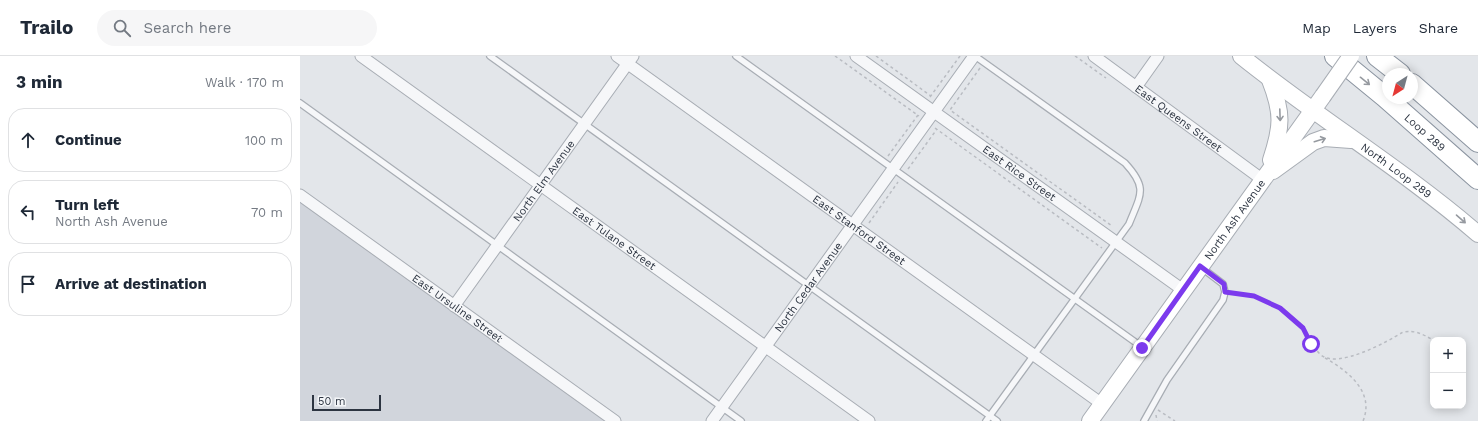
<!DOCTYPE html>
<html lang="en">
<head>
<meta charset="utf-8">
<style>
  :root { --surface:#fff; --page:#f6f6f7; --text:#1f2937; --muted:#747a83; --line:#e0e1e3 }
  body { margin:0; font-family:"Work Sans",sans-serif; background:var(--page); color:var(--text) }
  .controls { position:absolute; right:12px; bottom:12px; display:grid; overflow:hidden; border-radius:8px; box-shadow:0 2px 10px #0003 }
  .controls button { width:36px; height:36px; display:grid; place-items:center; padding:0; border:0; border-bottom:1px solid var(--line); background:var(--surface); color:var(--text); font:20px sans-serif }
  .compass { position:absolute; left:1082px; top:12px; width:36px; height:36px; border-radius:50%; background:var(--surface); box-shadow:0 2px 10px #0003; rotate:216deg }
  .scale { position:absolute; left:12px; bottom:10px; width:69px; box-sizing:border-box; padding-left:4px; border:2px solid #2c3441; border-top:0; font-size:11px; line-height:14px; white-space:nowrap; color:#2c3441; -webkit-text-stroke:3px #f3f5f8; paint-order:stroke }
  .stop { position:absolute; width:12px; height:12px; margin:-9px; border:3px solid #7c3aed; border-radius:50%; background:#fff }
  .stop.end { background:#7c3aed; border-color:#fff; box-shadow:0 1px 4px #0008 }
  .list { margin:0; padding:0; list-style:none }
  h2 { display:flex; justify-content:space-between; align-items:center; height:52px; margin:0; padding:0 16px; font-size:17px }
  h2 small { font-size:13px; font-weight:400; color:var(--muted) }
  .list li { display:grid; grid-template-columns:26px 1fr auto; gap:12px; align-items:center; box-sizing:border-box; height:64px; margin:0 8px 8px; padding:0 8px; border:1px solid var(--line); border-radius:16px }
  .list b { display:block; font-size:15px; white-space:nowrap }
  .list p { margin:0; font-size:13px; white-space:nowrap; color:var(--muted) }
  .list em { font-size:13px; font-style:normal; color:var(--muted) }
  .icon { flex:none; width:22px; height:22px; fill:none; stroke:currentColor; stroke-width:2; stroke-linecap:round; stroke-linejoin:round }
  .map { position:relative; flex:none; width:1178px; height:365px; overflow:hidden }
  header { display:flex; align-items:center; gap:24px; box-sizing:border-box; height:56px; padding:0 20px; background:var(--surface); border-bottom:1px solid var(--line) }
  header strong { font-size:19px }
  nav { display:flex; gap:22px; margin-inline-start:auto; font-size:14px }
  .search { width:280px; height:36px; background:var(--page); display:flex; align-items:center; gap:10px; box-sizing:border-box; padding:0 14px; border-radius:22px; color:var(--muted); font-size:15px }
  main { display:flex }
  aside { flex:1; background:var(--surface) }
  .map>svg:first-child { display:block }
  .built { fill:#d1d5dc }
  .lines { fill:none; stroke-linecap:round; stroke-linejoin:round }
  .lane-casing { stroke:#a8adb4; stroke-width:8 }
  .street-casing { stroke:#a8adb4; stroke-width:13 }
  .secondary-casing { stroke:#a8adb4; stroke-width:18 }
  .highway-casing { stroke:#8b94a0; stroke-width:22 }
  .path { stroke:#b9bcc2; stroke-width:1.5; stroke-dasharray:3 3; stroke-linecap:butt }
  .lane { stroke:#f6f7f9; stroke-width:5.5 }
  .street { stroke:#f6f7f9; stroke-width:11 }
  .secondary { stroke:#fff; stroke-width:16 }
  .highway { stroke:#fff; stroke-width:20 }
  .secondary-bridge-casing { stroke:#a8adb4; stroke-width:18; stroke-linecap:butt }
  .secondary-bridge { stroke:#fff; stroke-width:16 }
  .oneway { stroke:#969aa0 }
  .route { stroke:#7c3aed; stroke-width:5 }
  .labels { text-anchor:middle; stroke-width:4; stroke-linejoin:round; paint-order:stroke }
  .street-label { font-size:11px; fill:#2c3441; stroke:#f3f5f8 }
</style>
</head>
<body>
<header>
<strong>Trailo</strong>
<div class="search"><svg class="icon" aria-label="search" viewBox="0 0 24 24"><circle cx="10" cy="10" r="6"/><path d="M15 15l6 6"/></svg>Search here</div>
<nav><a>Map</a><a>Layers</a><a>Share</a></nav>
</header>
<main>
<aside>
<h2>3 min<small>Walk · 170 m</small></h2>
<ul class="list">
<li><svg class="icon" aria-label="ahead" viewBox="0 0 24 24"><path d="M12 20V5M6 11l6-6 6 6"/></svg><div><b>Continue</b></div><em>100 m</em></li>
<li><svg class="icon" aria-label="left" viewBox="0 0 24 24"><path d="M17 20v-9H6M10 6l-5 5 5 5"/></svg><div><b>Turn left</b><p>North Ash Avenue</p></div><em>70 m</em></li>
<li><svg class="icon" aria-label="arrive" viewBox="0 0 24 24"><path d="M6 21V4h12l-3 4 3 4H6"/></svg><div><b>Arrive at destination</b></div></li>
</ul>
</aside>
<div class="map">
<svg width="1178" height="365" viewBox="0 0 1178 365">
  <rect width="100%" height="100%" fill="#e3e6ea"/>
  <polygon class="built" points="0,146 305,365 0,365"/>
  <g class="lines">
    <defs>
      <g id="lane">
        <polyline points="190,0 697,365"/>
        <polyline points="436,0 842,291"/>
        <path d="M675 0 825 107C848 132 841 138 829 168L686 365"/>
        <polyline points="0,47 441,365"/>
        <polyline points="844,365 867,324 923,244 925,236 923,228 902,212"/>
      </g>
      <g id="street">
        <path id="s1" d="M61 0 569 365"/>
        <path id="s2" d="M317 0 802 348"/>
        <path id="s3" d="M556 0 883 234"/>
        <path id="s4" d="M794 0 963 124"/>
        <polyline points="836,31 858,0"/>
        <path id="s5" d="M0 139 315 365"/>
        <path id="s6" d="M154 250 333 0"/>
        <path id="s7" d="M412 365 674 0"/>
      </g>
      <g id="secondary">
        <path id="s8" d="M941 0C1018 62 1104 114 1178 178"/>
        <path d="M970 24C983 57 982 71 971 104"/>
        <polyline points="973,115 1013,86 1024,82 1051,84"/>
        <path id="s9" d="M790 365 1023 40"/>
      </g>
      <g id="highway">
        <path id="s10" d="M1035 0 1085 41 1178 123"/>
        <polyline points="1077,0 1100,18"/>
        <polyline points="1112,28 1178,86"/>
      </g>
    </defs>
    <use href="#lane" class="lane-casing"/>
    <use href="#street" class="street-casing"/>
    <use href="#secondary" class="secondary-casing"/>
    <use href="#highway" class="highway-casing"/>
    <g class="path">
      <polyline points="535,0 619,60"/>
      <polyline points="576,0 631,40"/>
      <polyline points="775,0 806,22"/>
      <polyline points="680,12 650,54 812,170"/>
      <polyline points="630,41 660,0"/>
      <polyline points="635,72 802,192"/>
      <polyline points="588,100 618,59"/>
      <polyline points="608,113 637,73"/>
      <polyline points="569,167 598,126"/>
      <path d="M933 237C939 238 947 238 954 240 969 244 995 260 1004 273 1009 282 1013 292 1021 299 1038 313 1087 286 1103 276 1116 274 1122 278 1133 284"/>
      <path d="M1025 302C1048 315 1075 336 1063 365"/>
      <polyline points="858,354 875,365"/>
      <polyline points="856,359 857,365"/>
    </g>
    <use href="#lane" class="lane"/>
    <use href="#street" class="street"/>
    <use href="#secondary" class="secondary"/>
    <use href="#highway" class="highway"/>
    <defs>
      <polyline id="secondary-bridge" points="1023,40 1051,0"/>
    </defs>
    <use href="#secondary-bridge" class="secondary-bridge-casing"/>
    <use href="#secondary-bridge" class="secondary-bridge"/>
  </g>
  <defs><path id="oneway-shaft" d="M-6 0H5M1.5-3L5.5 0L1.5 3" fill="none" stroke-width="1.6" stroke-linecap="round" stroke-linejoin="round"/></defs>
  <g class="oneway">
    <use href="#oneway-shaft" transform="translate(1065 25) rotate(39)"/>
    <use href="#oneway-shaft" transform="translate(980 59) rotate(88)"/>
    <use href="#oneway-shaft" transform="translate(1020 84) rotate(-17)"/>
    <use href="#oneway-shaft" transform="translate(1161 163) rotate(41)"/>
  </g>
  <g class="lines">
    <polyline class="route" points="842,292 900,210 924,228 925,236 954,240 980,252 1003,272 1011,288"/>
  </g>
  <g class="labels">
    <g class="street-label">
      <text dy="4" stroke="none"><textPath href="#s4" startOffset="105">East Queens Street</textPath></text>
      <text dy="4" stroke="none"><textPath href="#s10" startOffset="118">Loop 289</textPath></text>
      <text dy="4" stroke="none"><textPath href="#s8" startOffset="193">North Loop 289</textPath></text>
      <text dy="4" stroke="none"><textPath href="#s3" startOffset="201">East Rice Street</textPath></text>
      <text dy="4" stroke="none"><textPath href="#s6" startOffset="154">North Elm Avenue</textPath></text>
      <text dy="4" stroke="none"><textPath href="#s9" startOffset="248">North Ash Avenue</textPath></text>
      <text dy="4" stroke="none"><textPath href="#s2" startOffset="298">East Stanford Street</textPath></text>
      <text dy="4" stroke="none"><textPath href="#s1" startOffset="312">East Tulane Street</textPath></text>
      <text dy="4" stroke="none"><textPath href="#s7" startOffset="165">North Cedar Avenue</textPath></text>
      <text dy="4" stroke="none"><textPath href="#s5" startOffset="194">East Ursuline Street</textPath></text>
    </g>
  </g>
</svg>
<div class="controls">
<button>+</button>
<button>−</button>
</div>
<svg class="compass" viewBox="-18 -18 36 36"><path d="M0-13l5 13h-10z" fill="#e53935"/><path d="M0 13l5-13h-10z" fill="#747a83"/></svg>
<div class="scale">50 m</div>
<div class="stop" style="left:1011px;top:288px"></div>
<div class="stop end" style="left:842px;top:292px"></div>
</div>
</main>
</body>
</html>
